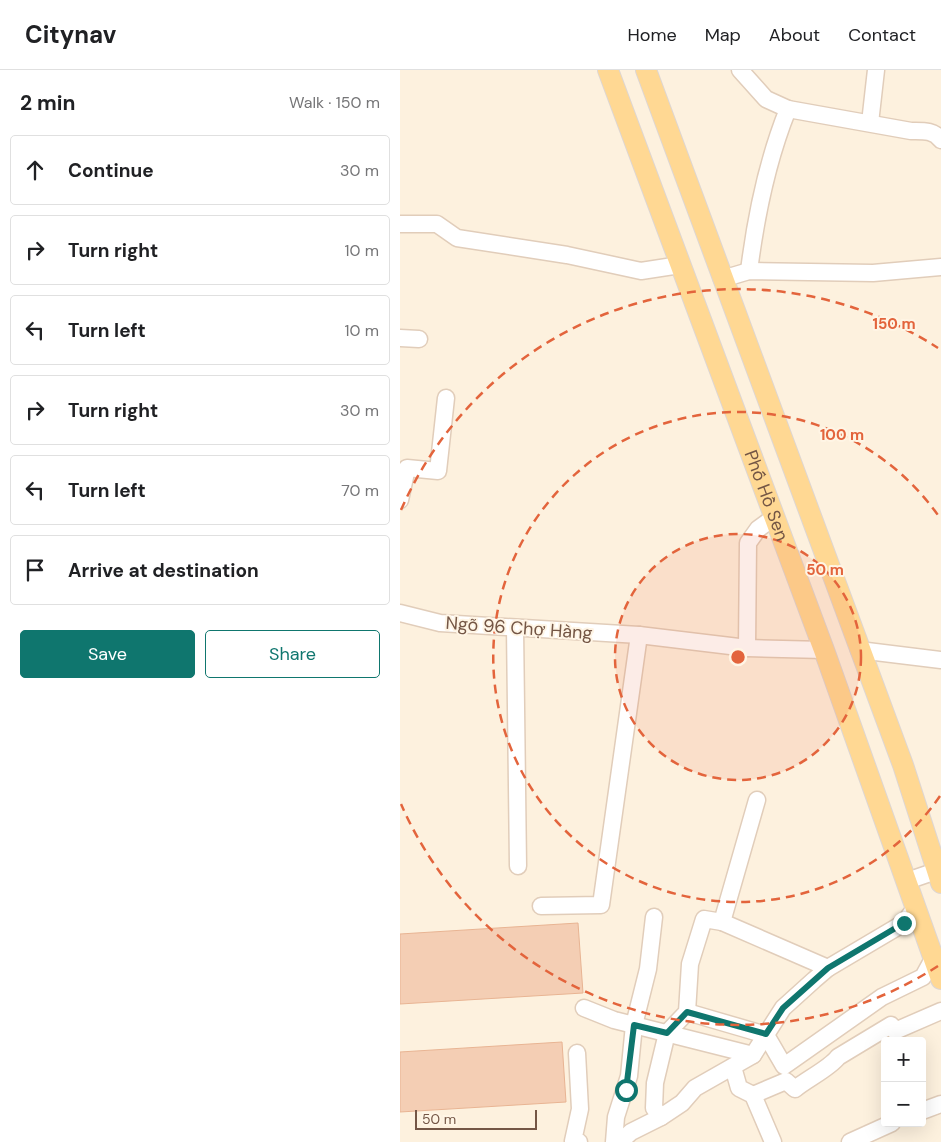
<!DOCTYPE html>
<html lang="en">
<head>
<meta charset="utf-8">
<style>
  :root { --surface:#fff; --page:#f2f2f2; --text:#202124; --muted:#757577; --line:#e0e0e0; --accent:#0f766e }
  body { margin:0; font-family:"DM Sans",sans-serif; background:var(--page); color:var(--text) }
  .controls { position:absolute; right:15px; bottom:15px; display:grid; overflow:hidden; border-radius:5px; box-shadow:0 5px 20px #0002 }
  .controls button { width:45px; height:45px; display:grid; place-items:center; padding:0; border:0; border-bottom:1px solid var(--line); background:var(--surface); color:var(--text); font:25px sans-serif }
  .scale { position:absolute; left:15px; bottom:12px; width:122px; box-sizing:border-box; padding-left:5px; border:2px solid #745645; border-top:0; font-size:14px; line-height:18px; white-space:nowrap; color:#745645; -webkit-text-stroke:4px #fff5e5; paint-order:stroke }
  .stop { position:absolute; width:15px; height:15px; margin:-11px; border:4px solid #0f766e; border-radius:50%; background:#fff }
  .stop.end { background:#0f766e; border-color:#fff; box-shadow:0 1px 5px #0008 }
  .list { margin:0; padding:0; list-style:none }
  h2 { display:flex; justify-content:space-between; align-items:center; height:65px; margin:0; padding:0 20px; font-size:21px }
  h2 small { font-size:16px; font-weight:400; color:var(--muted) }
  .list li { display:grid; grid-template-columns:32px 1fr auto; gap:15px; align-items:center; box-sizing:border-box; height:70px; margin:0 10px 10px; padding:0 10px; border:1px solid var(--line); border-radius:5px }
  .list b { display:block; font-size:19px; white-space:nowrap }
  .list em { font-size:16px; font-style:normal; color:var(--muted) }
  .actions { display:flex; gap:10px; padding:15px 20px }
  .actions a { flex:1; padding:11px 0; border:1px solid var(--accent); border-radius:5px; text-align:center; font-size:18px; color:var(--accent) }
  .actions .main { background:var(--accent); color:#fff }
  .icon { flex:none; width:28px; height:28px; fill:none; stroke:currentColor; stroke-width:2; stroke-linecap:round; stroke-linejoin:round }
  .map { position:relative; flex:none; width:541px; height:1072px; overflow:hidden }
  header { display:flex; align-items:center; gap:30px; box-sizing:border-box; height:70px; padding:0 25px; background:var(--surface); border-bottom:1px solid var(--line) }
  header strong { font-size:24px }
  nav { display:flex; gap:28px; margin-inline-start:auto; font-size:18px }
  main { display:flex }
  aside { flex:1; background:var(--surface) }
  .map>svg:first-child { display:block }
  .building { fill:#f4ceb4; stroke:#e8b493 }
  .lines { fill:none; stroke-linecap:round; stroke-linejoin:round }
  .minor-casing { stroke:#e1cdba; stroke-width:19 }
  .major-casing { stroke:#ded6d2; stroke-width:22 }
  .minor { stroke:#fff; stroke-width:16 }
  .major { stroke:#ffd893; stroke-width:20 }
  .route { stroke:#0f766e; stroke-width:6 }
  .ring { fill:none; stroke:#e3643c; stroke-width:2.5; stroke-dasharray:9 6 }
  .labels { text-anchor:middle; stroke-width:4; stroke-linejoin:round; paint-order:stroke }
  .street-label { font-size:18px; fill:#745645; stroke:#fff5e5 }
  .centre { fill:#e3643c; stroke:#fff5e5; stroke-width:2.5 }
  .ring-label { font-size:15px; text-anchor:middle; font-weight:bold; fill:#e3643c; stroke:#fff5e5; stroke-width:4; stroke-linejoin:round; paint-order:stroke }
</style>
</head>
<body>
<header>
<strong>Citynav</strong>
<nav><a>Home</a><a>Map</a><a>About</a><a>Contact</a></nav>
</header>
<main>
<aside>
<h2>2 min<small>Walk · 150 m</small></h2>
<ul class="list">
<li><svg class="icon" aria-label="ahead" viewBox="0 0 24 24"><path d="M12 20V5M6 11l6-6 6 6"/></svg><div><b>Continue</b></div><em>30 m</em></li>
<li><svg class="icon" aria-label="right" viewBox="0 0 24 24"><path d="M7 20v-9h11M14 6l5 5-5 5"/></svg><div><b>Turn right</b></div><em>10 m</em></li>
<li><svg class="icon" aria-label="left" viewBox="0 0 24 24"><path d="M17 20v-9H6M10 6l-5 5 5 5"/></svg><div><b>Turn left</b></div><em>10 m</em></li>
<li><svg class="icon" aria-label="right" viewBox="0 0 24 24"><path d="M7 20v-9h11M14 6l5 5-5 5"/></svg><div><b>Turn right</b></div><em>30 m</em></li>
<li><svg class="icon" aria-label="left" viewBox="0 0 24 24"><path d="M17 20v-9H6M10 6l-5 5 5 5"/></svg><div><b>Turn left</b></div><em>70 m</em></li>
<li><svg class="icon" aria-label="arrive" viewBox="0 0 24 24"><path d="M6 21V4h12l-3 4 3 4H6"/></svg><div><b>Arrive at destination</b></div></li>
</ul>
<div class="actions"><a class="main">Save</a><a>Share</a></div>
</aside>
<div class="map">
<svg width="541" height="1072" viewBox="0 0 541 1072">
  <rect width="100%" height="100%" fill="#fdf1de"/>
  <g class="building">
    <polygon points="178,853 183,923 0,934 0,864"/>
    <polygon points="162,972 166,1032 0,1042 0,982"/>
  </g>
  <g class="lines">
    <defs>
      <g id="minor">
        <path d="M340 0 366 29 388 39C367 91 356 145 349 201"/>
        <path d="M388 39 511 61C523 61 534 60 541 70"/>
        <polyline points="470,53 476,0"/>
        <polyline points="0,154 37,154 57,168 167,185 241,201 280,195"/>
        <polyline points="322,209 349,201 473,203 541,197"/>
        <polyline points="0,268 19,269"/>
        <polyline points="0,430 7,398 38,401 46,328"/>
        <polyline points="0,543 40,553 239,565 347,578 424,580"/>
        <polyline points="115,558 118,796"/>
        <polyline points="347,578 348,473 358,459 373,448"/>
        <polyline points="459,580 541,590"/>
        <polyline points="507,811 536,801 540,789"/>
        <polyline points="141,836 201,835 239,565"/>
        <polyline points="322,852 357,730"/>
        <polyline points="184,938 214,950 353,985"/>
        <polyline points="287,942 366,965 384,996 482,927 523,907 534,887"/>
        <polyline points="177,983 180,1039 173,1071 179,1072"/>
        <polyline points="333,997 339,1018 353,1025 373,1072"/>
        <path d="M353 1025 386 1011 395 1019C407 1009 430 998 438 987L491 955 495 961 541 941"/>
        <polyline points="522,1041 541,1034"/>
        <polyline points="261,1047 254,1038 255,1013 267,963 287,942 290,894 304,849 322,852 428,898"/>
        <polyline points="214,1072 216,1047 229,1006 234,955 248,899 254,847"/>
        <polyline points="220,1072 231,1062 261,1047 282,1033 295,1018 353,985 383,938 414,910 428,898 504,853 516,837"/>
        <polyline points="450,1072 492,1053"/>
      </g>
      <g id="major">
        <path id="s1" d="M208 0 424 580 541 909"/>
        <polyline points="246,0 503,695 541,813"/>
      </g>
    </defs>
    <use href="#minor" class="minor-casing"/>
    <use href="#major" class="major-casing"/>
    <use href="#minor" class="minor"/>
    <use href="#major" class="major"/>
  </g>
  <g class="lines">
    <polyline class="route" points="226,1020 234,955 267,963 287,942 366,964 383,938 428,898 504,853"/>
  </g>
  <circle cx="338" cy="587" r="123" fill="#e3643c" fill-opacity=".12"/>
  <g class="ring">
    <circle cx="338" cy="587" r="123"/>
    <path d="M540 726A245 245 0 1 1 540 448"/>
    <path d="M538 896A368 368 0 0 1 1 734M1 440A368 368 0 0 1 538 278"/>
  </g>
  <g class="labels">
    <g class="street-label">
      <text dy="6" stroke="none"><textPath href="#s1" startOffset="454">Phố Hồ Sen</textPath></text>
      <text transform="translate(119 558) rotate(4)" y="6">Ngõ 96 Chợ Hàng</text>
    </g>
  </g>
  <circle cx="338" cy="587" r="8" class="centre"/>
  <g class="ring-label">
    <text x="494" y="259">150 m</text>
    <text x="442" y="370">100 m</text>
    <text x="425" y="505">50 m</text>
  </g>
</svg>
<div class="controls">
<button>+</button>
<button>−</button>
</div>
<div class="scale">50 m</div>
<div class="stop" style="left:226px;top:1020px"></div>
<div class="stop end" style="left:504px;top:853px"></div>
</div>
</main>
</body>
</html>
